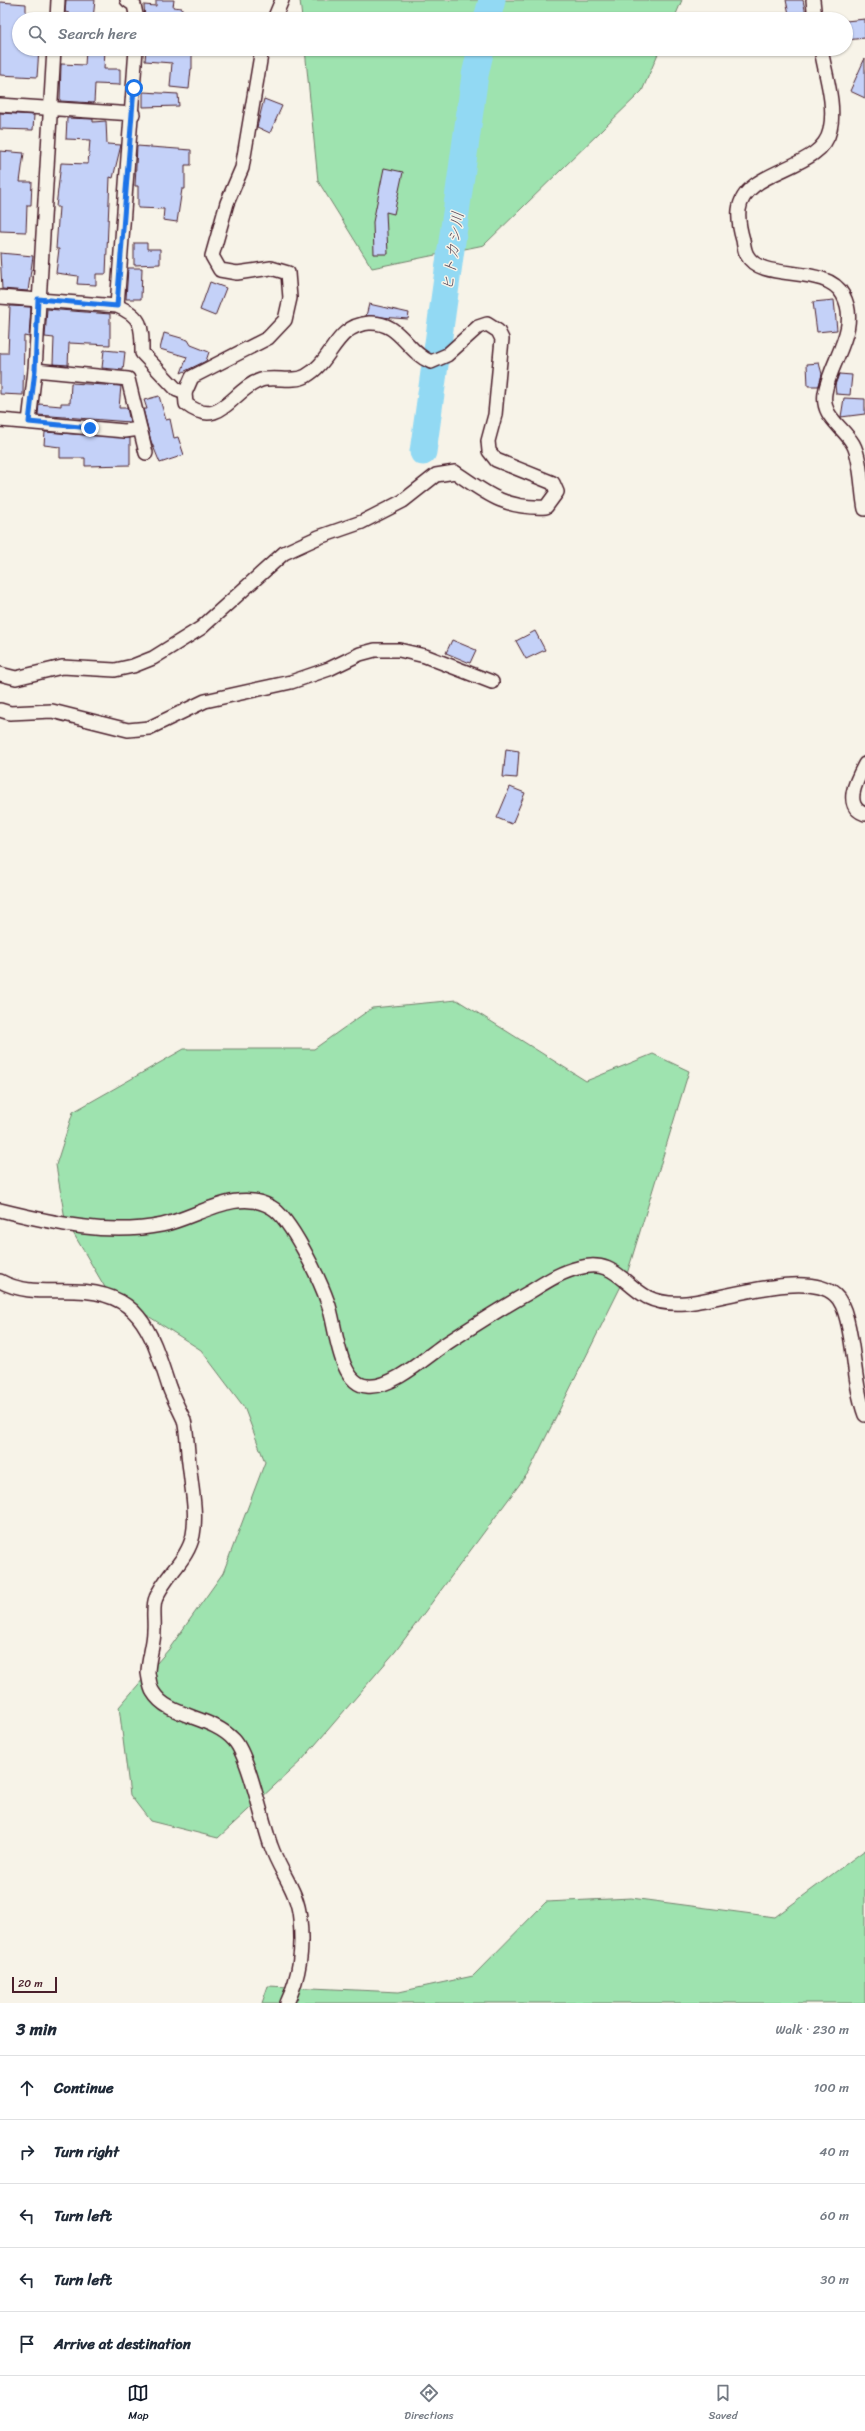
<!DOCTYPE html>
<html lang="en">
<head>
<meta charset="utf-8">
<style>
  :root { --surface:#fff; --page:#f2f2f3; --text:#1f2937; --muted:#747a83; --line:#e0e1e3; --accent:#111827 }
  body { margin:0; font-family:Sriracha,"Klee One",sans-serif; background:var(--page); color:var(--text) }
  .scale { position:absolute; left:12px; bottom:10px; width:45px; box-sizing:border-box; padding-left:4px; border:2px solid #4a1f2b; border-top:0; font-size:11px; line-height:14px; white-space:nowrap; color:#4a1f2b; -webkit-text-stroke:3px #f7f3e8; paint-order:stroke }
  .stop { position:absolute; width:12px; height:12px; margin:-9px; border:3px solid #1a73e8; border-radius:50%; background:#fff }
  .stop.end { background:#1a73e8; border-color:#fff; box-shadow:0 1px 4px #0008 }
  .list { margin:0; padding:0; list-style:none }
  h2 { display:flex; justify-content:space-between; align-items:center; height:52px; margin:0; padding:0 16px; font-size:17px }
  h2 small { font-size:13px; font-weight:400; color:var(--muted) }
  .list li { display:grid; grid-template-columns:26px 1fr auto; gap:12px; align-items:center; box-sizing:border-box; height:64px; padding:0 16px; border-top:1px solid var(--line) }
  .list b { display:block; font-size:15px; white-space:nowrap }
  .list em { font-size:13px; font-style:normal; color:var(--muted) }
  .icon { flex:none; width:22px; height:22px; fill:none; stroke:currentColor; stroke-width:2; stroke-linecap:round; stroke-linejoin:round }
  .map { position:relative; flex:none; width:865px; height:2003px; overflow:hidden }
  .search { position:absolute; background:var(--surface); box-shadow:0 1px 3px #0004; left:12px; right:12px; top:12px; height:44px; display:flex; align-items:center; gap:10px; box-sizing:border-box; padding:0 14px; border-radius:22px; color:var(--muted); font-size:15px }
  .sheet { height:372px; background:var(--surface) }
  nav { display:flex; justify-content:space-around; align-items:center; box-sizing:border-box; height:56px; border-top:1px solid var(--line); background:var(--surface); font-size:11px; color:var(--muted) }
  nav a { display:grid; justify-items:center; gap:2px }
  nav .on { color:var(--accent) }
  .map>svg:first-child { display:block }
  .green { fill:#9ee3af; stroke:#74816d }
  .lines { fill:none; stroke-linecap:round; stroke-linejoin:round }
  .river { stroke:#92d9f3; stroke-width:27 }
  .building { fill:#c4d1f8; stroke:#4a1f2b }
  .street-casing { stroke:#4a1f2b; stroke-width:16 }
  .street { stroke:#f7f3e8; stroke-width:13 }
  .route { stroke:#1a73e8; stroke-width:5 }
  .labels { text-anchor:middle; stroke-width:3; stroke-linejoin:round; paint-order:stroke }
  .water-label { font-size:16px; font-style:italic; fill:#5c4e5d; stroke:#f7f3e8 }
</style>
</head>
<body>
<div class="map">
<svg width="865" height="2003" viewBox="0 0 865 2003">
  <rect width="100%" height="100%" fill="#f7f3e8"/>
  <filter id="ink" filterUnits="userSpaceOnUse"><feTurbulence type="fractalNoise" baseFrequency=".025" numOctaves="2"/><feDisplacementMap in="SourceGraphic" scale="8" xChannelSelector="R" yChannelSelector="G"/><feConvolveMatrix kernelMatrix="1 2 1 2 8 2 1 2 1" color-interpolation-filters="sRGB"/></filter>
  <g filter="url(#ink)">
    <g class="green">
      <polygon points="300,0 682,0 674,19 302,19"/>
      <polygon points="305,49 660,49 642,91 484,245 372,268 318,181"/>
      <polygon points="457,1000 586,1081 653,1054 689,1071 627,1274 528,1473 395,1652 302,1760 218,1838 150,1821 130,1795 119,1707 169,1649 223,1573 265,1462 244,1407 201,1350 106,1289 65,1219 56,1165 73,1112 184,1049 314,1049 372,1008"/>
      <polygon points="865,1850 865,2003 262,2003 268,1986 399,1992 473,1976 546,1902 631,1898 775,1917"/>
    </g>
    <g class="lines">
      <g class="river">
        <polyline points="487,19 492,0"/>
        <polyline points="423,452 475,75 481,49"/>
      </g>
    </g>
    <g class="building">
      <polygon points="66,0 95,0 93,19 68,19 69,13 65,12"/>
      <polygon points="156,0 174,0 173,7 182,8 181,19 145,19 144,5 156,6"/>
      <polygon points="786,0 803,0 807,19 790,19"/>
      <polygon points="0,2 26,4 26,19 19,19 19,49 39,49 37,77 0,75"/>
      <polygon points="865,19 865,38 846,40 846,21"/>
      <polygon points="86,49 105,49 104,69 120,69 120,85 95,84 94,103 60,101 61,64 85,65"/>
      <polygon points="146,49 192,49 192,69 191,69 189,89 170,87 172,63 145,61"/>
      <polygon points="865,58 865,98 850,91"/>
      <polygon points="143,92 178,94 179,106 143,107"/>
      <polygon points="264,99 282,106 270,133 257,127"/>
      <polygon points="0,113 34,115 33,130 0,129"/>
      <polygon points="67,118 93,119 93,122 106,121 107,144 121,145 113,178 110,177 106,274 96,274 96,285 77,284 78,276 56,273 59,249 56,249 59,207 56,207 61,163 88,164 90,140 66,139"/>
      <polygon points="137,146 191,150 191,165 185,165 185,189 182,189 177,222 163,220 164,209 138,208 138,186 135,186"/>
      <polygon points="0,151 24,153 20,182 32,182 31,205 27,205 26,232 0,231"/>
      <polygon points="384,168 403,172 394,214 386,212 388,254 374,254 373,222"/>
      <polygon points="134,243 147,243 147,249 160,249 160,264 134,265"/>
      <polygon points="0,253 33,256 28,291 2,289"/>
      <polygon points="128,268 142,268 141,299 126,299"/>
      <polygon points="210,282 226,288 215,316 200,310"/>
      <polygon points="834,300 837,330 817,332 813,302"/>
      <polygon points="369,304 409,313 408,319 366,316"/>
      <polygon points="10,306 31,307 29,337 24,336 23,395 0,394 0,353 8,353"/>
      <polygon points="47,309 110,314 110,345 69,343 68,365 53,364 54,338 45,337"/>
      <polygon points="164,333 188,340 191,345 209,352 206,361 181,373 187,357 160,349"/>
      <polygon points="104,350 125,352 123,370 102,368"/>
      <polygon points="819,363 822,374 819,386 808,386 807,364"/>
      <polygon points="839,374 852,375 850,395 836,394 835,385"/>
      <polygon points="71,383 121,386 119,408 127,408 130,422 38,415 39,404 61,406 61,403 70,403"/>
      <polygon points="159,396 166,420 170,419 174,438 178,437 184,455 160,463 151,441 143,409 147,409 144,400"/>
      <polygon points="844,398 865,399 865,414 841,417"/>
      <polygon points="45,432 130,438 130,465 85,466 85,458 60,458 60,447 44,445"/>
      <polygon points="535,631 545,650 526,659 516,641"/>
      <polygon points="452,640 476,650 470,663 446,653"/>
      <polygon points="506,749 519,751 517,778 503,777"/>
      <polygon points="510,787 525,793 512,824 497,818"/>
    </g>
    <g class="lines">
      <defs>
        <g id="street">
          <polyline points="127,0 134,5 137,19"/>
          <polyline points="813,0 815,19"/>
          <polyline points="57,19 58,0"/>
          <polyline points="274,19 282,0"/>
          <path d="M821 49C825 74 836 104 830 130 822 171 744 168 739 210 738 220 740 230 743 240 744 245 744 250 747 255 761 283 826 263 843 295 861 328 830 361 825 393 821 417 843 426 853 444 862 460 861 491 865 509"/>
          <polyline points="0,105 133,114"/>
          <path d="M0 297 117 306C143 317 142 327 142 353L177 390 185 393"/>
          <polyline points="117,306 136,49"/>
          <polyline points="35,370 128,379 146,453"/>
          <polyline points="0,420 125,431 140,429"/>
          <polyline points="29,422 35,370 54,49"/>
          <path d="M0 674 16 678 62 667 115 670 133 666 153 658 201 628 284 553 319 537 362 522 403 501 436 475 455 472C487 494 505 509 546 507L557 492 553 483 496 460 489 451 488 441 495 415 502 339 498 331 487 324 478 327 447 355 431 362C406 352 400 321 369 323 334 326 333 361 306 376 293 383 275 376 261 380 232 389 221 431 186 404L185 393 192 377 268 338 285 320 290 298 288 273 271 268 237 273 220 270 212 256 227 203 242 168 262 49"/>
          <polyline points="0,710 10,713 52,711 128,730 149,728 205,701 291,682 329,669 360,654 375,650 399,650 425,656 492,682"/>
          <path d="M865 764C857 779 842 806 865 814"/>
          <path d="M0 1210C53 1223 108 1236 162 1225 196 1218 237 1187 271 1207 291 1218 320 1280 328 1303 336 1323 338 1384 367 1386 390 1389 423 1360 441 1347 470 1328 498 1310 528 1293 543 1284 560 1272 578 1268 613 1258 622 1283 647 1297 659 1303 673 1304 686 1303 720 1300 808 1269 835 1295 841 1300 845 1312 847 1320 855 1351 854 1385 865 1415"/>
          <path d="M0 1281C24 1294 48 1290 75 1291 141 1292 151 1332 169 1387 173 1398 179 1409 184 1420 188 1437 187 1453 190 1470 192 1492 197 1513 193 1535 188 1560 165 1575 156 1598 152 1606 155 1621 154 1630 154 1645 148 1659 148 1673 149 1678 150 1688 153 1692 168 1718 211 1715 234 1740 249 1756 262 1822 271 1846 280 1872 298 1891 300 1919 303 1950 300 1975 287 2003"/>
        </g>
      </defs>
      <use href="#street" class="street-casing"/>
      <use href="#street" class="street"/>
    </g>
  </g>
  <g class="lines" filter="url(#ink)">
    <polyline class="route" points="90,428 29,422 35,370 38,299 117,306 134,88"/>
  </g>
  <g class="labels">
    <g class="water-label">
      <text transform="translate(452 251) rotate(-82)" y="6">ヒトカシ川</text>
    </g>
  </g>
</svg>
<div class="scale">20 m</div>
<div class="stop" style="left:134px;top:88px"></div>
<div class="stop end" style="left:90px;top:428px"></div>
<div class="search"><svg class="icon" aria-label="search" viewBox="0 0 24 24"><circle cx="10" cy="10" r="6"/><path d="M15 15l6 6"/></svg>Search here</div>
</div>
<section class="sheet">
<h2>3 min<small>Walk · 230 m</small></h2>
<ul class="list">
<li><svg class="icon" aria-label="ahead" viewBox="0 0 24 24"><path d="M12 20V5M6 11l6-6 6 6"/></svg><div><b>Continue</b></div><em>100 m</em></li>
<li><svg class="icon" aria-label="right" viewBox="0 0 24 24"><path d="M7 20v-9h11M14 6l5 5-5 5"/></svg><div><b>Turn right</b></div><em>40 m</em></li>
<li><svg class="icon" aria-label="left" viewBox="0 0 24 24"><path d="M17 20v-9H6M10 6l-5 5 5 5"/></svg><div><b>Turn left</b></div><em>60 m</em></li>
<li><svg class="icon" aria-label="left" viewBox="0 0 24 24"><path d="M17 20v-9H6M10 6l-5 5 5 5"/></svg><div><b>Turn left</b></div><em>30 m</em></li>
<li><svg class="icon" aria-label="arrive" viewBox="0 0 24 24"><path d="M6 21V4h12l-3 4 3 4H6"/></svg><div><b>Arrive at destination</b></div></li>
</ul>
</section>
<nav>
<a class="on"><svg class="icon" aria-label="map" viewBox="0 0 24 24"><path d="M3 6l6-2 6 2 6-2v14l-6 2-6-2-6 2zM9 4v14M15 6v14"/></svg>Map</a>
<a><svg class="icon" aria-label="directions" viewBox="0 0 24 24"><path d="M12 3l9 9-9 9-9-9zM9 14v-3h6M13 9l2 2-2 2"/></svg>Directions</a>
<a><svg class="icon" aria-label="saved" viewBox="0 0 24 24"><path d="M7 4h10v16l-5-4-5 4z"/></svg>Saved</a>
</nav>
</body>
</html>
